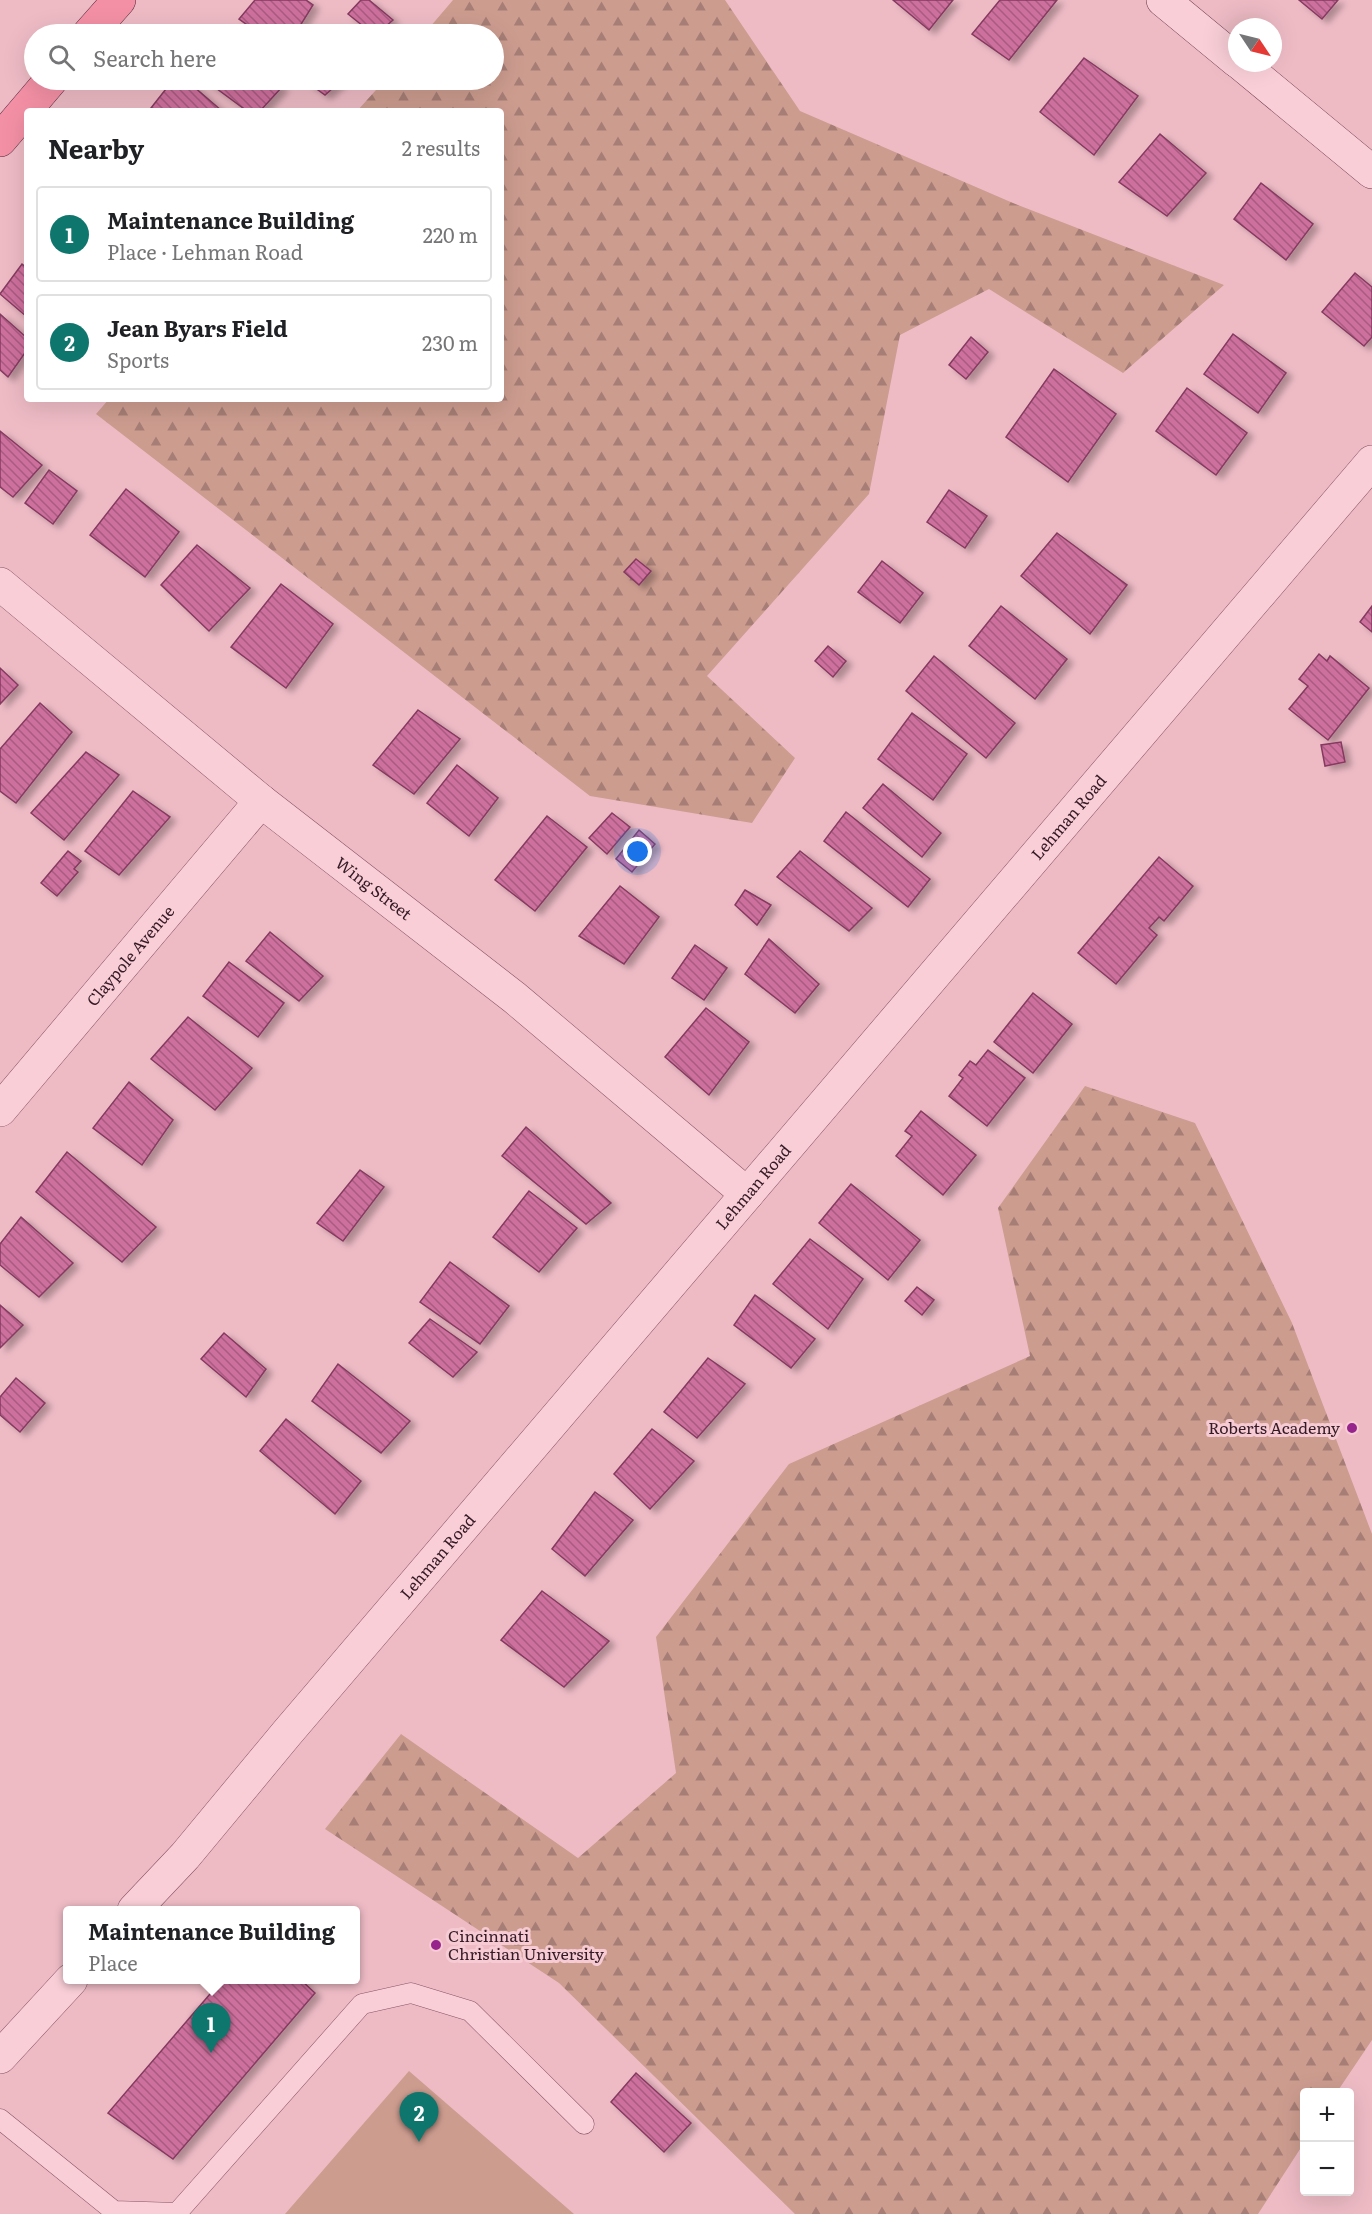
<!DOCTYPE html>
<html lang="en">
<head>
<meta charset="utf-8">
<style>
  :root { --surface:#fff; --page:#f6f6f6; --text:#202124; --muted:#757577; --line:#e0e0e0; --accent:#0f766e }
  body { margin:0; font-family:Literata,serif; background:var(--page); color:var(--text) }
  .controls { position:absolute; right:18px; bottom:18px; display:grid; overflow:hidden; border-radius:6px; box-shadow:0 6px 24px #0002 }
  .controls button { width:54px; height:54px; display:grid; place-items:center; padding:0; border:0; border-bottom:2px solid var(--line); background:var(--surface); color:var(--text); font:30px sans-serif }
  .compass { position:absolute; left:1228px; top:18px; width:54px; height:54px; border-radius:50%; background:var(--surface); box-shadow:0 6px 24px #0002; rotate:125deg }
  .you { position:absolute; left:638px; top:852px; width:21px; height:21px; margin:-15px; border:4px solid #fff; border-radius:50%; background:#1a73e8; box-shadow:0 0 0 9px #1a73e833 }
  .badge { display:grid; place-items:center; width:39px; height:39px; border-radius:50%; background:var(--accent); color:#fff; font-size:20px; font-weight:700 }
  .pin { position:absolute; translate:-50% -50px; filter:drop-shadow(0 2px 3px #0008) }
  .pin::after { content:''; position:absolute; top:32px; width:21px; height:18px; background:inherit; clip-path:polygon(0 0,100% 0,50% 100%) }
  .popup { position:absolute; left:63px; top:1906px; width:297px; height:78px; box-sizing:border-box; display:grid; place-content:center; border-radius:6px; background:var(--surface); filter:drop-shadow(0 2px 4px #0005); font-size:20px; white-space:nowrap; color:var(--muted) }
  .popup b { font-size:22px; color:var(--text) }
  .popup::after { content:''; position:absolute; left:50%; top:100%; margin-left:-12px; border:12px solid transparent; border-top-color:var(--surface) }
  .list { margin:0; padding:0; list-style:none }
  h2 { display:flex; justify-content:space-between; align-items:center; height:78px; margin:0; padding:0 24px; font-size:26px }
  h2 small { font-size:20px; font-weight:400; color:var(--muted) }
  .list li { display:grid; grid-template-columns:39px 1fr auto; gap:18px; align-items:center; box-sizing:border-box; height:96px; margin:0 12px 12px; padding:0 12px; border:2px solid var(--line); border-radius:6px }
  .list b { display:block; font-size:22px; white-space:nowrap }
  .list p { margin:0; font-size:20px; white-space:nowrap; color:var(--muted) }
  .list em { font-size:20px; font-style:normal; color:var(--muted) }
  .icon { flex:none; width:33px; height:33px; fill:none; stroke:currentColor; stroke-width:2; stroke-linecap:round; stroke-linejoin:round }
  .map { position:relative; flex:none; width:1372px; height:2214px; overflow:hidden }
  .search { position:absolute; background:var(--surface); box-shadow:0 6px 24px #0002; left:24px; top:24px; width:480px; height:66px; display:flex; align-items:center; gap:15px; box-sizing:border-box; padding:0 21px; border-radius:33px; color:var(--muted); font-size:22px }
  .panel { position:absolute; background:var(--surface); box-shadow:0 6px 24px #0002; left:24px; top:108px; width:480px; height:294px; border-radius:6px }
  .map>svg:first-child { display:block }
  .green { fill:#cc9c8f }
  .forest { fill:url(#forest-firs) }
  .building { fill:url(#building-back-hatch); stroke:#853a60; stroke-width:1.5; filter:url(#shadow) }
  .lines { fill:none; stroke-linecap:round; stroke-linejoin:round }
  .lane-casing { stroke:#865567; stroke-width:21 }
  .street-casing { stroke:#865567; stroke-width:34 }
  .secondary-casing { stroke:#67384b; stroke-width:34 }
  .primary-casing { stroke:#532a3c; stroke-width:34 }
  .lane { stroke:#f9ced7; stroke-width:20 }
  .street { stroke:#f9ced7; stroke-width:33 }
  .secondary { stroke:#f9ced7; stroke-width:33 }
  .primary { stroke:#f490a6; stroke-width:33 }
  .poi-dot { fill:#96248c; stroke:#f6cbd3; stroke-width:2 }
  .labels { text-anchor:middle; stroke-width:6; stroke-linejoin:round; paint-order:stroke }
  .street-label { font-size:16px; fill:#341a25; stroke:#f6cbd3 }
  .poi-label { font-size:16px; fill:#341a25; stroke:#f6cbd3; text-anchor:end }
</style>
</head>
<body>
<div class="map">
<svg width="1372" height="2214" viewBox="0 0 1372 2214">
  <defs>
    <pattern id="forest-firs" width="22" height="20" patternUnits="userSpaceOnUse" patternTransform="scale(1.5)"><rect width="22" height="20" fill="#cc9c8f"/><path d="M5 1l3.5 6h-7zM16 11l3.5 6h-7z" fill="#a67e75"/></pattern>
    <pattern id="building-back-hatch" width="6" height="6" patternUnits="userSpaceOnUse" patternTransform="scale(1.5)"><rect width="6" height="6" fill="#ce709d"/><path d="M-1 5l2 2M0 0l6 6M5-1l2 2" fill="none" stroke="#a85b80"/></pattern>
    <filter id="shadow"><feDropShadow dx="6" dy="4" stdDeviation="3" flood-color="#0004"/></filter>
  </defs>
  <rect width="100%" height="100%" fill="#eebbc5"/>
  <polygon class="green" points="409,2071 574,2214 285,2214"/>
  <g class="forest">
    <polygon points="453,0 725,0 800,111 1013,203 1224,285 1123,373 989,289 900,335 869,494 707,676 795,758 752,823 590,796 96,414 109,399 501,399 501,111 357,111 385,80 494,80 494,34 424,34"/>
    <polygon points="1085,1086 1195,1123 1292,1323 1372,1534 1372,2040 1337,2092 1304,2092 1304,2143 1258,2214 795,2214 559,1983 325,1829 401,1734 578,1858 676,1773 656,1637 789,1464 1030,1356 998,1208"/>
  </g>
  <g class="building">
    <polygon points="255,0 306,0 313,5 295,34 260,34 239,19"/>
    <polygon points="361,0 369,0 393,20 377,34 373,34 348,14"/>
    <polygon points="893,0 953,0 929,30"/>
    <polygon points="1000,0 1057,0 1009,60 972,34"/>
    <polygon points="1299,0 1338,0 1322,19"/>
    <polygon points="1084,58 1138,96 1094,155 1040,112"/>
    <polygon points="173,80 186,80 222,111 154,111 151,108"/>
    <polygon points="205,80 273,80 282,87 260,111 247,111"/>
    <polygon points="309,80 336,80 340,82 325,95 307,82"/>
    <polygon points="1160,134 1206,173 1167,216 1119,182"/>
    <polygon points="1261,183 1313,224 1286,260 1234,219"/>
    <polygon points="22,264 27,268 27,317 0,294"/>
    <polygon points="1355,273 1372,287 1372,337 1364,346 1322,312"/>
    <polygon points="0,314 27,338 27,350 8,377 0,370"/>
    <polygon points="1233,334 1286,373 1258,413 1204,374"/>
    <polygon points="971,337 988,352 966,379 949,365"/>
    <polygon points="1054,369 1116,414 1068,482 1006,437"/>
    <polygon points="1187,388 1247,433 1216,475 1156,431"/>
    <polygon points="0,431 42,465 13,497 0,487"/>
    <polygon points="49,470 77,491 53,524 25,503"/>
    <polygon points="126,489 179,532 145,577 90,535"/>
    <polygon points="949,490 987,516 965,548 927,522"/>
    <polygon points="1057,533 1127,585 1090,634 1021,576"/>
    <polygon points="197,545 250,588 209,631 161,585"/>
    <polygon points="636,559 651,571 639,585 624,572"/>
    <polygon points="882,561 923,593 900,623 858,592"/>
    <polygon points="281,584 333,624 286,688 231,647"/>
    <polygon points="1001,606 1067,659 1035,699 969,646"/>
    <polygon points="1372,606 1372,632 1360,622"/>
    <polygon points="828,646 846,661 833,677 815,661"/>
    <polygon points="1319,654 1327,661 1330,656 1369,688 1328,740 1289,709 1308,686 1299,679"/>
    <polygon points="934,656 1015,723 986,758 906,691"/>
    <polygon points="0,668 18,685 0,704"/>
    <polygon points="40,703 72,732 16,803 0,791 0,749"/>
    <polygon points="418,710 460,739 414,794 373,765"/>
    <polygon points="912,713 967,754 933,800 878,759"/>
    <polygon points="1341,742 1345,762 1325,766 1321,745"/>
    <polygon points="86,752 119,775 64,840 31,813"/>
    <polygon points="457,765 498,798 469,836 427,803"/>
    <polygon points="883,784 941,833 922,857 863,808"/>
    <polygon points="133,791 170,817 119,875 85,851"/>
    <polygon points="846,812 930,879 908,907 824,841"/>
    <polygon points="612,813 630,827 607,854 589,838"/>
    <polygon points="547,816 587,847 535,911 495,880"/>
    <polygon points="639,830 655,844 632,872 616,859"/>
    <polygon points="68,851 81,861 74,869 78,872 57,896 41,883"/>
    <polygon points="800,851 872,908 849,931 777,877"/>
    <polygon points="1159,857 1193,886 1164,921 1159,917 1149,928 1157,935 1116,984 1078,953"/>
    <polygon points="620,886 659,917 624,964 579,936"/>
    <polygon points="745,890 771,905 757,925 735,905"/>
    <polygon points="270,932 323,976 299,1001 246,961"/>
    <polygon points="769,939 819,984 795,1013 745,974"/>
    <polygon points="695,945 727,968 704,1000 672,978"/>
    <polygon points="229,962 284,1003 258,1037 203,996"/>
    <polygon points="1033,993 1072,1024 1033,1073 994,1042"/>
    <polygon points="706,1008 749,1042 709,1095 665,1057"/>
    <polygon points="188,1017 252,1068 215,1110 151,1059"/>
    <polygon points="988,1050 1025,1078 987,1126 949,1096 963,1078 959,1075 970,1061 976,1065"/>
    <polygon points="129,1082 173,1120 142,1165 93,1128"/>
    <polygon points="921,1111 976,1155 943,1195 896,1156 912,1136 905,1131"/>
    <polygon points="526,1127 611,1203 586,1224 502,1156"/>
    <polygon points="67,1152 156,1227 122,1262 36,1192"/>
    <polygon points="360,1170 384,1187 343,1241 317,1223"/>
    <polygon points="851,1184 920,1240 888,1280 819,1223"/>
    <polygon points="529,1191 577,1228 539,1272 493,1237"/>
    <polygon points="21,1217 73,1263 39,1297 0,1265 0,1244"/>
    <polygon points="810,1239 863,1279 828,1329 773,1284"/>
    <polygon points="450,1262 509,1306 480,1344 420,1302"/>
    <polygon points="917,1287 934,1300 922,1315 905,1301"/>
    <polygon points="755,1295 815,1339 791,1368 734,1325"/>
    <polygon points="0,1305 23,1325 0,1348"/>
    <polygon points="430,1319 477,1352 453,1377 409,1343"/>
    <polygon points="224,1333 266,1369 246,1397 201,1359"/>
    <polygon points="708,1358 745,1384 697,1438 664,1412"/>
    <polygon points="338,1364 410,1421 381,1453 312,1401"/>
    <polygon points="16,1378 45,1403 20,1432 0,1415 0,1397"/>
    <polygon points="286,1419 361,1481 335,1514 260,1451"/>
    <polygon points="652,1429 694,1461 650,1509 614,1474"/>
    <polygon points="595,1492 633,1520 585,1576 552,1549"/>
    <polygon points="542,1591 609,1641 564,1687 501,1640"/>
    <polygon points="222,1980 301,1980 315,1993 173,2159 108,2113"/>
    <polygon points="636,2073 691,2123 664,2152 611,2102"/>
  </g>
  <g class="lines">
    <defs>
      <polyline id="lane" points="0,2119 114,2211 177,2213 362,2004 411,1993 470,2011 584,2124"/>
      <g id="street">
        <path id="s1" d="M0 584 261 801 515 998 747 1194"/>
        <path id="s2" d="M0 1110 261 801"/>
        <path id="s3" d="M134 1910 185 1856 287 1733 1372 462"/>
        <polyline points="0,2057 71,1980"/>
      </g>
      <g id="secondary">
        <polyline points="1163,0 1237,61"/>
        <polyline points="1240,63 1372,172"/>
      </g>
      <g id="primary">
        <polyline points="89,34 119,0"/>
        <polyline points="0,140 51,80"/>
      </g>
    </defs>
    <use href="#lane" class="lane-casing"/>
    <use href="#street" class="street-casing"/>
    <use href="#secondary" class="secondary-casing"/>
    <use href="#primary" class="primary-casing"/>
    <use href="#lane" class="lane"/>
    <use href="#street" class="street"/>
    <use href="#secondary" class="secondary"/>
    <use href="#primary" class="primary"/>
  </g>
  <g class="poi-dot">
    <circle cx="1352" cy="1428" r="6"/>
    <circle cx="436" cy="1945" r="6"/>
  </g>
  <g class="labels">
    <g class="street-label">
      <text dy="6" stroke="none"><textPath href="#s3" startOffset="1438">Lehman Road</textPath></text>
      <text dy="6" stroke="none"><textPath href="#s1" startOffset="482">Wing Street</textPath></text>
      <text dy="6" stroke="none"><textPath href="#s2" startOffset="202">Claypole Avenue</textPath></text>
      <text dy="6" stroke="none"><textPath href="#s3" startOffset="952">Lehman Road</textPath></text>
      <text dy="6" stroke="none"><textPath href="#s3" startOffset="466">Lehman Road</textPath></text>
    </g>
    <g class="poi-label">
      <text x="1340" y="1434">Roberts Academy</text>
      <text x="448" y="1942" text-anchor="start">Cincinnati<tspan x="448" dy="18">Christian University</tspan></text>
    </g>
  </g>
</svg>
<div class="controls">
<button>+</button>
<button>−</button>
</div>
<svg class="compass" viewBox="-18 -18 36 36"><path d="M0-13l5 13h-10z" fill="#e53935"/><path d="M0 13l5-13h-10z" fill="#757577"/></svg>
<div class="you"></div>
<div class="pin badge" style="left:211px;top:2053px">1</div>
<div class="popup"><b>Maintenance Building</b>Place</div>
<div class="pin badge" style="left:419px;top:2142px">2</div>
<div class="search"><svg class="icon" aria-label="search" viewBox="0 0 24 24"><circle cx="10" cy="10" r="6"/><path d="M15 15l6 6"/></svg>Search here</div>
<section class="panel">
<h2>Nearby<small>2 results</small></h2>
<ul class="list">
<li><span class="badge">1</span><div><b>Maintenance Building</b><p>Place · Lehman Road</p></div><em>220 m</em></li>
<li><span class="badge">2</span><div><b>Jean Byars Field</b><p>Sports</p></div><em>230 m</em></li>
</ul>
</section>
</div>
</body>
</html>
